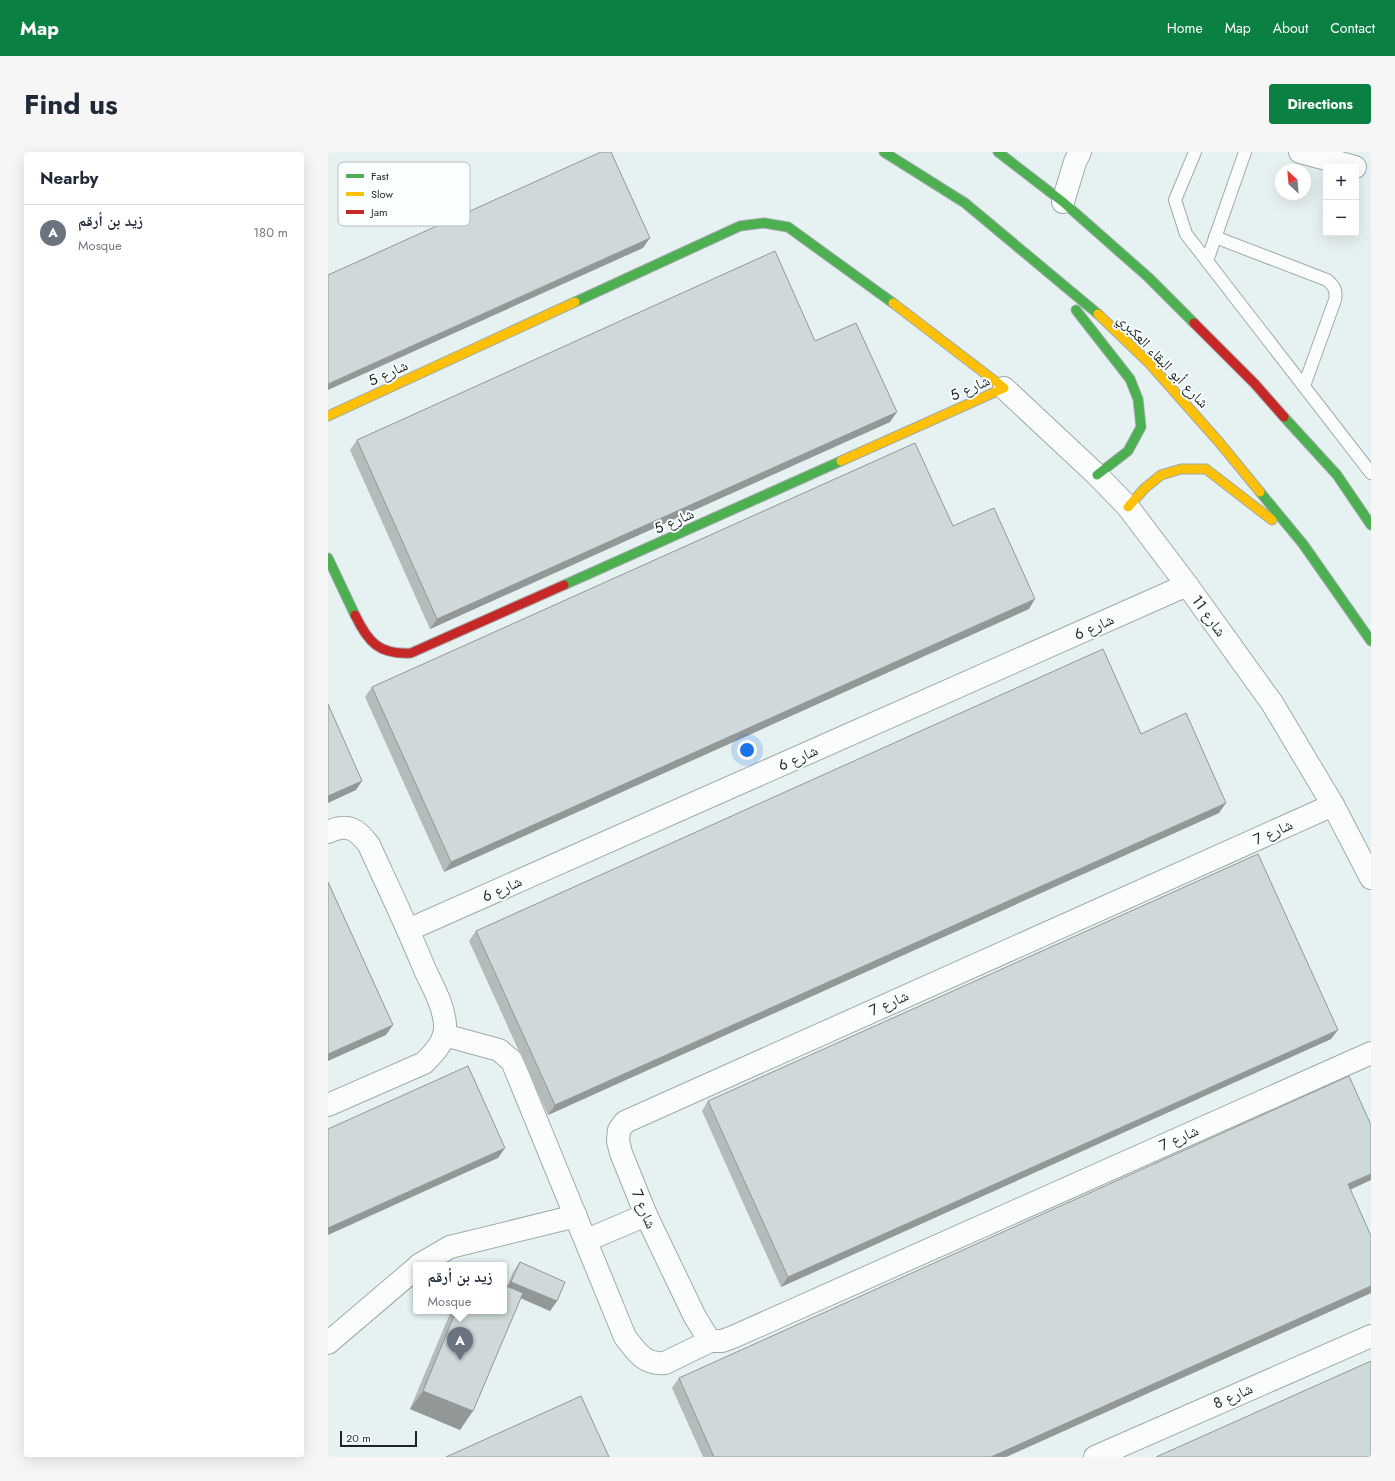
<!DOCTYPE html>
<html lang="en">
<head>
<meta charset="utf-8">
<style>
  :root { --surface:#fff; --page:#f6f6f7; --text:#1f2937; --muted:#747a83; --line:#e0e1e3; --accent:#0b8043 }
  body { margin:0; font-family:Jost,"Noto Naskh Arabic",sans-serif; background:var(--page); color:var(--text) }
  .controls { position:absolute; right:12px; top:12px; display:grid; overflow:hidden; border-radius:4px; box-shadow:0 4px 16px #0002 }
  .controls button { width:36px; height:36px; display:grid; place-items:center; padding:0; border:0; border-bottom:1px solid var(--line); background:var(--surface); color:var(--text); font:20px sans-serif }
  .compass { position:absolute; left:947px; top:12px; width:36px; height:36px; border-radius:50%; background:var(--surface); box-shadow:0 4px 16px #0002; rotate:334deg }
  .scale { position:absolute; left:12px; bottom:10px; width:77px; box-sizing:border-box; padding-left:4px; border:2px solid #1d2424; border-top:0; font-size:11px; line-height:14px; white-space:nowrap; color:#1d2424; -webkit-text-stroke:3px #fafefe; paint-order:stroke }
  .you { position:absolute; left:419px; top:598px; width:14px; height:14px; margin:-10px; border:3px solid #fff; border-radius:50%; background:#1a73e8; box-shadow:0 0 0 6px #1a73e833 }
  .badge { display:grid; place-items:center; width:26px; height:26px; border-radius:50%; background:var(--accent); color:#fff; font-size:13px; font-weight:700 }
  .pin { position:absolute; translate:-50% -33px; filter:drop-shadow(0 1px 2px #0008) }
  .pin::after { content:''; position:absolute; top:21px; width:14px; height:12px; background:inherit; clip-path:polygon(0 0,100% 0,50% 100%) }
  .popup { position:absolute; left:85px; top:1110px; width:94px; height:52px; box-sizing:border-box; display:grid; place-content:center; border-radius:4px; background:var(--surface); filter:drop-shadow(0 1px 3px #0005); font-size:13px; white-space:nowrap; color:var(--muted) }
  .popup b { font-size:15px; color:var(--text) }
  .popup::after { content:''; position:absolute; left:50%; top:100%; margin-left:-8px; border:8px solid transparent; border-top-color:var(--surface) }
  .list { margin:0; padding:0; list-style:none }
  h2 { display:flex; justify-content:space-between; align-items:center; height:52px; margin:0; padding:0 16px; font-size:17px }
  h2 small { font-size:13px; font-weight:400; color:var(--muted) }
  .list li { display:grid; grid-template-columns:26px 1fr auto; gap:12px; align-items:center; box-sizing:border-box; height:56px; padding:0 16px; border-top:1px solid var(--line) }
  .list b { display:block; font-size:15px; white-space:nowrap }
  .list p { margin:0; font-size:13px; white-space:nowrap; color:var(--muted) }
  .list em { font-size:13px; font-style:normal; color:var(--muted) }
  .map { position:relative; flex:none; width:1043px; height:1305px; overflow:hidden; border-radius:4px }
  header { display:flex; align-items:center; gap:24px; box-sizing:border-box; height:56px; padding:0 20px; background:var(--accent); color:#fff }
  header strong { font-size:19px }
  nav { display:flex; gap:22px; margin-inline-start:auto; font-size:14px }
  .intro { display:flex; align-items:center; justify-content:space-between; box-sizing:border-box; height:96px; padding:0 24px }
  h1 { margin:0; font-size:28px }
  .button { padding:10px 18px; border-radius:4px; background:var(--accent); color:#fff; font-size:14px; font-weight:700 }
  main { display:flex; gap:24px; padding:0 24px }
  aside { flex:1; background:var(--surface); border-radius:4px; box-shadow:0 4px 16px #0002 }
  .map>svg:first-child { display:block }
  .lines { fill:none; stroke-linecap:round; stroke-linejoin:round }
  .lane-casing { stroke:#a2aaaa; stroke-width:14 }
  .street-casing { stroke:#a2aaaa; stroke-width:24 }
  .fast-casing { stroke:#a2aaaa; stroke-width:11 }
  .slow-casing { stroke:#a2aaaa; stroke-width:11 }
  .jam-casing { stroke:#a2aaaa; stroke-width:11 }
  .lane { stroke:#fbfdfd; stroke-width:12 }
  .street { stroke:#fbfdfd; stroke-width:22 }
  .fast { stroke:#4caf50; stroke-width:9 }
  .slow { stroke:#ffc107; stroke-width:9 }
  .jam { stroke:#c62828; stroke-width:9 }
  .wall { fill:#b3bbbb }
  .shaded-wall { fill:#929898 }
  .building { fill:#d0d9d9; stroke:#929898 }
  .labels { text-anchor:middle; stroke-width:4; stroke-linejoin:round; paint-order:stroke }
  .street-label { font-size:15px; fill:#1d2424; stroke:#fafefe }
  .key { fill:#fafefe; stroke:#b8bdbd; stroke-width:1 }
  .key-label { font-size:11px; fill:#1d2424 }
</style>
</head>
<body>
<header>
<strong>Map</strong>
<nav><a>Home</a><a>Map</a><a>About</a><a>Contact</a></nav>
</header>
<div class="intro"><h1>Find us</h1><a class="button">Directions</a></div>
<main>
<aside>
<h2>Nearby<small></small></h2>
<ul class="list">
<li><span class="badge" style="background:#6b7280">A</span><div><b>زيد بن أرقم</b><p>Mosque</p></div><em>180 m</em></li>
</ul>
</aside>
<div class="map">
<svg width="1043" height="1305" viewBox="0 0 1043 1305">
  <rect width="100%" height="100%" fill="#e6f1f1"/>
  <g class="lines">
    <defs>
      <g id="lane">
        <polyline points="867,0 847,48 858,82 1043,321"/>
        <path d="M887 85 999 128C1006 134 1009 138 1007 148L976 234"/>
        <polyline points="879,109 917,0"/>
      </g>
      <g id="street">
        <polyline points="972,0 1027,15"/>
        <polyline points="735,50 747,10 752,0"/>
        <polyline points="676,236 769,323 800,355 859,433 944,551 1005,653 1043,726"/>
        <path d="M0 680C20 671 29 677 41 693 60 735 80 776 97 818 105 835 116 854 117 873 118 889 106 901 96 911L0 953"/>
        <polyline points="80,778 859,433"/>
        <path d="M116 883 171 898 184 909 297 1185C309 1200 316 1213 337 1211L382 1189H394L405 1185 1043 901"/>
        <polyline points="259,1088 318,1063"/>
        <polyline points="91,1113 122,1095 248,1064"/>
        <polyline points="382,1189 367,1165 318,1063 293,1001 290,989 291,978 297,970 1005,653"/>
        <polyline points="0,1191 88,1116"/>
        <polyline points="767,1305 1043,1184"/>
      </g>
      <g id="fast">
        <polyline points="556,0 637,51 770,162"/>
        <polyline points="670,0 735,50 820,125 866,171"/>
        <polyline points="247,150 412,74 436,71 460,75 565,151"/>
        <polyline points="748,158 802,227 810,247 813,275 800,299 769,323"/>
        <polyline points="956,265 1009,323 1043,373"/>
        <polyline points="932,340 975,392 1043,489"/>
        <polyline points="0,406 27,463"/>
        <polyline points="236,433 513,309"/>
      </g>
      <g id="slow">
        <polyline points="770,162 821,211 891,290 932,340"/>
        <polyline points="0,264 247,150"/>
        <polyline points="513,309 676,236 565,151"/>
        <polyline points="800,355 817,336 833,323 853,317 878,317 944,368"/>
      </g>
      <g id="jam">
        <polyline points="866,171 927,232 956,265"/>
        <path d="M27 463C40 490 51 503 83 501L236 433"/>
      </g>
    </defs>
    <use href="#lane" class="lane-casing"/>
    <use href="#street" class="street-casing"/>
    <use href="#fast" class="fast-casing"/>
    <use href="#slow" class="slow-casing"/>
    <use href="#jam" class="jam-casing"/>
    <use href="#lane" class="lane"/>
    <use href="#street" class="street"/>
    <use href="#fast" class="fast"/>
    <use href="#slow" class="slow"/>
    <use href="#jam" class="jam"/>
  </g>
  <g class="wall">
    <polygon points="487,189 562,270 102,477 22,298 29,288"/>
    <polygon points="625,374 701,457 116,720 37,545 44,535"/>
    <polygon points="813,582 891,661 220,963 141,789 148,779"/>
    <polygon points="1003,887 453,1135 374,959 380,949"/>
    <polygon points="1022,1038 1043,1084 1043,1141 678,1305 375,1305 344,1236 351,1226"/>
    <polygon points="192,1110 229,1149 222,1159 192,1146 132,1278 82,1257 123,1159 176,1159 179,1134 185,1120"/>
  </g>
  <g class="shaded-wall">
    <polygon points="322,86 315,96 0,238 0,232"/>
    <polygon points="569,260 562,270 102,477 109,467"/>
    <polygon points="707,447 701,457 116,720 123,710"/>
    <polygon points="34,629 28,638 0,651 0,644"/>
    <polygon points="898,651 891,661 220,963 227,953"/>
    <polygon points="65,873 58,883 0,909 0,902"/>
    <polygon points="1010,878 1003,887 453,1135 460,1125"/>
    <polygon points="177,996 170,1006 0,1083 0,1076"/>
    <polygon points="1043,1022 1043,1028 1013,1042 1020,1032"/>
    <polygon points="183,1130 229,1149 222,1159 177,1139"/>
    <polygon points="1043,1134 1043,1141 678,1305 663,1305"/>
    <polygon points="95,1239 145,1259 132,1278 82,1257"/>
  </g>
  <g class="building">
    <polygon points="273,0 283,0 322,86 0,232 0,123"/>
    <polygon points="447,99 487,189 528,171 569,260 109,467 29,288"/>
    <polygon points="587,291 625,374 666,356 707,447 123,710 44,535"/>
    <polygon points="775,497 813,582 858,561 898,651 227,953 148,779"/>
    <polygon points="0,552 34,629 0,644"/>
    <polygon points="930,702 1010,878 460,1125 380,949"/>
    <polygon points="0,730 65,873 0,902"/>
    <polygon points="140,914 177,996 0,1076 0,977"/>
    <polygon points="1021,924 1043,973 1043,1022 1020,1032 1043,1084 1043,1134 663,1305 386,1305 351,1226"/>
    <polygon points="192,1110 237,1130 229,1149 183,1130"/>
    <polygon points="176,1133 195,1141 145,1259 95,1239 128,1159 176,1159"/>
    <polygon points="1043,1209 1043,1305 828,1305"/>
    <polygon points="253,1244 281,1305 118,1305"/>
  </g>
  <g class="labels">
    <g class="street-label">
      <text transform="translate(835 209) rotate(46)" y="5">شارع أبو البقاء العكبري</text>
      <text transform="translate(60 221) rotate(-25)" y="5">شارع 5</text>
      <text transform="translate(642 236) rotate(-24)" y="5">شارع 5</text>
      <text transform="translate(346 369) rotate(-24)" y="5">شارع 5</text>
      <text transform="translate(881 464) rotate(54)" y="5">شارع 11</text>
      <text transform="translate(766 475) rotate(-24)" y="5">شارع 6</text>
      <text transform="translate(470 606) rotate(-24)" y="5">شارع 6</text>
      <text transform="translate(945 680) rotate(-24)" y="5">شارع 7</text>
      <text transform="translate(174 737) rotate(-24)" y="5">شارع 6</text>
      <text transform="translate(561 851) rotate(-24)" y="5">شارع 7</text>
      <text transform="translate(851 986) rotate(-24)" y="5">شارع 7</text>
      <text transform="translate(316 1057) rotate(67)" y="5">شارع 7</text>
      <text transform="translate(905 1244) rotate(-24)" y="5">شارع 8</text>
    </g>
  </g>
  <rect x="10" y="10" width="132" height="64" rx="6" class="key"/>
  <rect x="18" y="22" width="18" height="4" fill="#4caf50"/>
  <rect x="18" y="40" width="18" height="4" fill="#ffc107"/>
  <rect x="18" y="58" width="18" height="4" fill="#c62828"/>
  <g class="key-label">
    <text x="43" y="28">Fast</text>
    <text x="43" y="46">Slow</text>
    <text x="43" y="64">Jam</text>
  </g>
</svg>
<div class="controls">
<button>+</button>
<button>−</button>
</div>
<svg class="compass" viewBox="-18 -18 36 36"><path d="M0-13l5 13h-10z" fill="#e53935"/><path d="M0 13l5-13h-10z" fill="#747a83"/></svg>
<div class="scale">20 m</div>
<div class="you"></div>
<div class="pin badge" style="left:132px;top:1208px;background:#6b7280">A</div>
<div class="popup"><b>زيد بن أرقم</b>Mosque</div>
</div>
</main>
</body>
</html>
